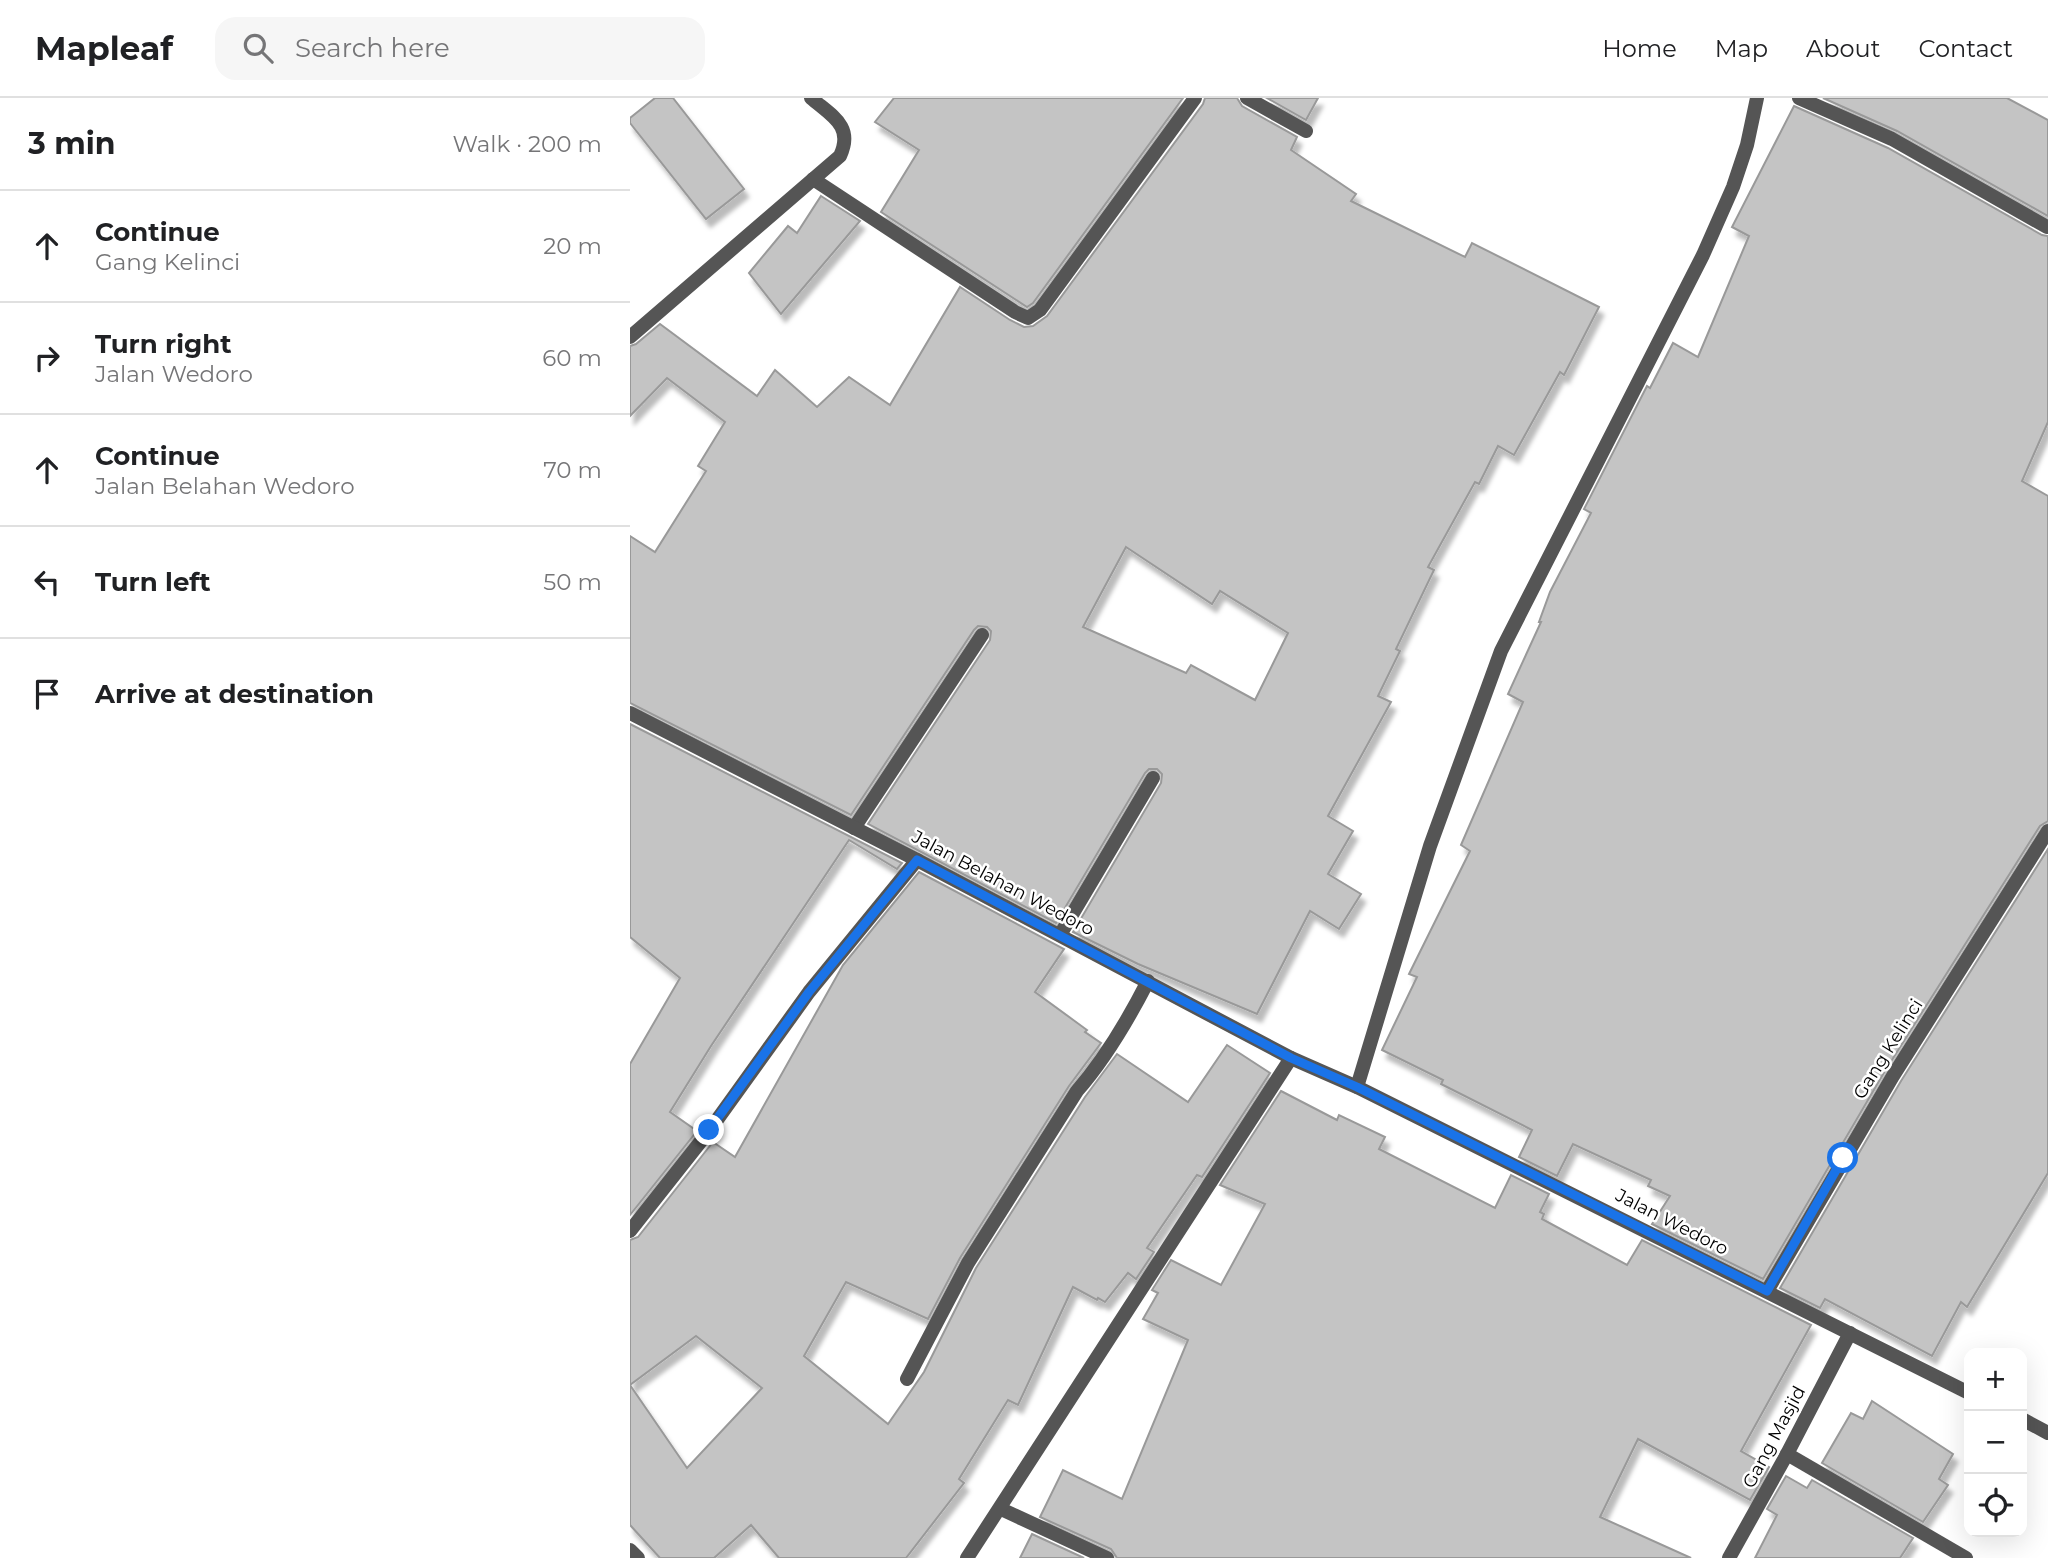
<!DOCTYPE html>
<html lang="en">
<head>
<meta charset="utf-8">
<style>
  :root { --surface:#fff; --page:#f6f6f6; --text:#202124; --muted:#757577; --line:#e0e0e0 }
  body { margin:0; font-family:Montserrat,sans-serif; background:var(--page); color:var(--text) }
  .controls { position:absolute; right:21px; bottom:21px; display:grid; overflow:hidden; border-radius:14px; box-shadow:0 7px 28px #0002 }
  .controls button { width:63px; height:63px; display:grid; place-items:center; padding:0; border:0; border-bottom:2px solid var(--line); background:var(--surface); color:var(--text); font:35px sans-serif }
  .stop { position:absolute; width:21px; height:21px; margin:-16px; border:5px solid #1a73e8; border-radius:50%; background:#fff }
  .stop.end { background:#1a73e8; border-color:#fff; box-shadow:0 2px 7px #0008 }
  .list { margin:0; padding:0; list-style:none }
  h2 { display:flex; justify-content:space-between; align-items:center; height:91px; margin:0; padding:0 28px; font-size:30px }
  h2 small { font-size:23px; font-weight:400; color:var(--muted) }
  .list li { display:grid; grid-template-columns:46px 1fr auto; gap:21px; align-items:center; box-sizing:border-box; height:112px; padding:0 28px; border-top:2px solid var(--line) }
  .list b { display:block; font-size:26px; white-space:nowrap }
  .list p { margin:0; font-size:23px; white-space:nowrap; color:var(--muted) }
  .list em { font-size:23px; font-style:normal; color:var(--muted) }
  .icon { flex:none; width:38px; height:38px; fill:none; stroke:currentColor; stroke-width:2; stroke-linecap:round; stroke-linejoin:round }
  .map { position:relative; flex:none; width:1418px; height:1460px; overflow:hidden }
  header { display:flex; align-items:center; gap:42px; box-sizing:border-box; height:98px; padding:0 35px; background:var(--surface); border-bottom:2px solid var(--line) }
  header strong { font-size:33px }
  nav { display:flex; gap:38px; margin-inline-start:auto; font-size:24px }
  .search { width:490px; height:63px; background:var(--page); display:flex; align-items:center; gap:18px; box-sizing:border-box; padding:0 24px; border-radius:21px; color:var(--muted); font-size:26px }
  main { display:flex }
  aside { flex:1; background:var(--surface) }
  .map>svg:first-child { display:block }
  .building { fill:#c4c4c4; stroke:#999; stroke-width:2; fill-rule:evenodd; filter:url(#shadow) }
  .lines { fill:none; stroke-linecap:round; stroke-linejoin:round }
  .minor { stroke:#555; stroke-width:14 }
  .tertiary { stroke:#555; stroke-width:14 }
  .route { stroke:#1a73e8; stroke-width:9 }
  .labels { text-anchor:middle; stroke-width:5; stroke-linejoin:round; paint-order:stroke }
  .street-label { font-size:18px; fill:#000; stroke:#fff }
</style>
</head>
<body>
<header>
<strong>Mapleaf</strong>
<div class="search"><svg class="icon" aria-label="search" viewBox="0 0 24 24"><circle cx="10" cy="10" r="6"/><path d="M15 15l6 6"/></svg>Search here</div>
<nav><a>Home</a><a>Map</a><a>About</a><a>Contact</a></nav>
</header>
<main>
<aside>
<h2>3 min<small>Walk · 200 m</small></h2>
<ul class="list">
<li><svg class="icon" aria-label="ahead" viewBox="0 0 24 24"><path d="M12 20V5M6 11l6-6 6 6"/></svg><div><b>Continue</b><p>Gang Kelinci</p></div><em>20 m</em></li>
<li><svg class="icon" aria-label="right" viewBox="0 0 24 24"><path d="M7 20v-9h11M14 6l5 5-5 5"/></svg><div><b>Turn right</b><p>Jalan Wedoro</p></div><em>60 m</em></li>
<li><svg class="icon" aria-label="ahead" viewBox="0 0 24 24"><path d="M12 20V5M6 11l6-6 6 6"/></svg><div><b>Continue</b><p>Jalan Belahan Wedoro</p></div><em>70 m</em></li>
<li><svg class="icon" aria-label="left" viewBox="0 0 24 24"><path d="M17 20v-9H6M10 6l-5 5 5 5"/></svg><div><b>Turn left</b></div><em>50 m</em></li>
<li><svg class="icon" aria-label="arrive" viewBox="0 0 24 24"><path d="M6 21V4h12l-3 4 3 4H6"/></svg><div><b>Arrive at destination</b></div></li>
</ul>
</aside>
<div class="map">
<svg width="1418" height="1460" viewBox="0 0 1418 1460">
  <defs>
    <filter id="shadow"><feDropShadow dx="4.5" dy="8" stdDeviation="2" flood-color="#0004"/></filter>
  </defs>
  <rect width="100%" height="100%" fill="#fff"/>
  <g class="building">
    <polygon points="25,0 43,0 114,91 76,121 0,25 0,20"/>
    <polygon points="264,0 553,0 403,205 397,209 251,114 289,52 245,24"/>
    <path d="M575 0H607L612 8 667 39 661 52 726 96 721 103 835 159 842 145 969 209 934 277 930 274 884 357 868 348 849 386 845 384 798 469 804 472 766 551 770 553 748 598 761 604 698 718 723 733 698 776 731 796 709 831 680 813 627 916 508 866 443 834 531 685 532 676 527 671H519L515 675 426 825 238 726 360 542 361 533 357 529 348 528 344 532 221 717 0 605V438L25 454 76 373 68 368 95 324 37 280 0 318V248L6 246 30 226 127 298 145 272 187 309 219 279 260 307 330 189 380 222 394 229 403 228 417 218 573 6ZM496 449 582 506 590 493 658 535 625 602 561 567 556 575 453 529Z"/>
    <polygon points="637,0 688,0 676,22"/>
    <polygon points="1193,0 1377,0 1418,22 1418,118 1267,33"/>
    <polygon points="1164,8 1258,50 1412,137 1418,138 1418,324 1392,383 1418,398 1418,723 1410,728 1255,973 1133,1181 1022,1126 1040,1098 1018,1088 1021,1082 943,1046 927,1078 889,1059 902,1032 811,986 813,982 752,952 787,879 779,876 840,753 831,747 893,604 878,596 911,524 909,524 920,494 961,415 954,411 1017,288 1020,290 1043,245 1068,259 1119,138 1102,129"/>
    <polygon points="191,98 230,123 151,216 119,175 158,128 167,135"/>
    <polygon points="0,626 272,765 267,771 219,742 81,948 40,1014 67,1033 0,1117 0,966 50,880 0,839"/>
    <polygon points="1418,751 1418,1075 1337,1209 1331,1204 1302,1258 1195,1201 1190,1210 1150,1190 1271,983"/>
    <path d="M289 774 434 851 405 894 457 932 455 934 471 945 439 988 330 1160 298 1221 216 1184 174 1258 258 1326 294 1274 346 1170 455 999 487 956 558 1004 597 947 640 975 572 1079 567 1077 517 1150 524 1154 506 1181 498 1175 475 1204 468 1200 467 1202 443 1189 388 1307 378 1302 329 1381 334 1385 276 1460H149L121 1427 84 1460H30L0 1427V1142L8 1139 83 1044 105 1059 213 867ZM66 1238 132 1290 57 1370 0 1287Z"/>
    <polygon points="651,993 707,1022 709,1017 755,1039 749,1051 865,1110 881,1077 919,1096 910,1114 914,1116 912,1121 997,1167 1012,1142 1181,1227 1111,1353 1139,1369 1120,1402 1008,1341 970,1419 1061,1460 487,1460 481,1451 410,1419 433,1372 492,1401 558,1242 513,1221 528,1195 522,1192 541,1162 591,1187 635,1106 590,1087"/>
    <polygon points="1242,1303 1323,1356 1309,1381 1318,1387 1293,1424 1192,1365 1221,1315 1233,1321"/>
    <polygon points="1156,1378 1177,1390 1182,1382 1283,1440 1270,1460 1125,1460 1147,1417 1137,1411"/>
    <polygon points="402,1436 454,1460 390,1460"/>
  </g>
  <g class="lines">
    <g class="minor">
      <polyline points="617,0 676,33"/>
      <polyline points="1169,0 1262,41 1417,129"/>
      <polyline points="183,81 385,214 398,220 410,212 565,0"/>
      <path d="M0 239 210 58C224 28 202 18 181 0"/>
      <polyline points="224,730 352,537"/>
      <polyline points="430,837 523,680"/>
      <polyline points="0,1133 79,1033 179,894 287,762"/>
      <polyline points="1137,1193 1263,978 1418,733"/>
      <path d="M277 1281 338 1165 447 993C476 960 498 922 518 883"/>
      <polyline points="1157,1356 1336,1460"/>
      <polyline points="371,1411 477,1460"/>
      <polyline points="0,1452 8,1460"/>
      <polyline points="337,1460 661,960"/>
      <polyline points="1099,1460 1157,1356 1220,1235"/>
    </g>
    <g class="tertiary">
      <polyline points="0,615 287,762 661,960 727,989 1339,1295"/>
      <polyline points="727,989 800,748 871,553 1073,157 1103,89 1117,47 1127,0"/>
      <polyline points="1392,1321 1418,1335"/>
    </g>
  </g>
  <g class="lines">
    <polyline class="route" points="79,1032 179,894 287,762 661,960 727,989 1137,1193 1213,1060"/>
  </g>
  <g class="labels">
    <g class="street-label">
      <text transform="translate(373 785) rotate(28)" y="6">Jalan Belahan Wedoro</text>
      <text transform="translate(1258 951) rotate(-58)" y="6">Gang Kelinci</text>
      <text transform="translate(1042 1124) rotate(27)" y="6">Jalan Wedoro</text>
      <text transform="translate(1144 1339) rotate(-62)" y="6">Gang Masjid</text>
    </g>
  </g>
</svg>
<div class="controls">
<button>+</button>
<button>−</button>
<button><svg class="icon" aria-label="locate" viewBox="0 0 24 24"><circle cx="12" cy="12" r="6"/><path d="M12 2v4M12 18v4M2 12h4M18 12h4"/></svg></button>
</div>
<div class="stop" style="left:1213px;top:1060px"></div>
<div class="stop end" style="left:79px;top:1032px"></div>
</div>
</main>
</body>
</html>
